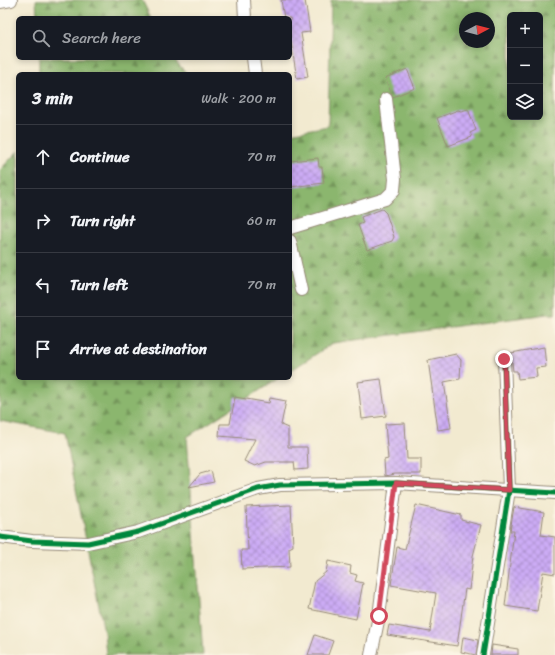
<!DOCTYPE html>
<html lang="en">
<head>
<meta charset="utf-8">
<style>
  :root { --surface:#171b24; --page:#242831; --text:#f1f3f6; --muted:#9ea1a6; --line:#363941 }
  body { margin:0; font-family:Sriracha,sans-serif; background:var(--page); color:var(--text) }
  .controls { position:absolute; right:12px; top:12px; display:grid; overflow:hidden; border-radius:6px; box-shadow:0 2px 6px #0003 }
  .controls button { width:36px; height:36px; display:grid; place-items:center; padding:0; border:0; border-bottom:1px solid var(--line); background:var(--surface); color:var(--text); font:20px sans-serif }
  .compass { position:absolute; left:459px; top:12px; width:36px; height:36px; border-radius:50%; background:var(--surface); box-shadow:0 2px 6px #0003; rotate:83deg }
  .stop { position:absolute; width:12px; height:12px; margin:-9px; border:3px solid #d1495b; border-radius:50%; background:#fff }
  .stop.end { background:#d1495b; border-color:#fff; box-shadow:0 1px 4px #0008 }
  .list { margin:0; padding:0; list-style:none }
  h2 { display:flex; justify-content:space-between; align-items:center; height:52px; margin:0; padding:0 16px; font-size:17px }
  h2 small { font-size:13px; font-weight:400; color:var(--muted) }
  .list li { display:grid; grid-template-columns:26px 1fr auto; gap:12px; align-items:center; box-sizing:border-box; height:64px; padding:0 16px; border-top:1px solid var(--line) }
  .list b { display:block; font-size:15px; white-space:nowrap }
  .list em { font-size:13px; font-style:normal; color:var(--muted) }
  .icon { flex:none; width:22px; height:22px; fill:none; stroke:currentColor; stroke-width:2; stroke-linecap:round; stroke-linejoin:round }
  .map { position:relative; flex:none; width:555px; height:655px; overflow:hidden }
  .search { position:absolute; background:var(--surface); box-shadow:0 2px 6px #0003; left:16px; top:16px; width:276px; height:44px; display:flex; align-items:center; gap:10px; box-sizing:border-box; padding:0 14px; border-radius:6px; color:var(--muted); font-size:15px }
  .panel { position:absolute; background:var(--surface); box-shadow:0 2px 6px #0003; left:16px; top:72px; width:276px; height:308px; border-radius:6px }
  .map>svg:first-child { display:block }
  .forest { fill:url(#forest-firs); stroke:#637046; fill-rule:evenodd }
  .building { fill:url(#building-cross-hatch) }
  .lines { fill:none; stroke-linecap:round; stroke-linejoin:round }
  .street-casing { stroke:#968a77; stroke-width:14 }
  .street { stroke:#fff; stroke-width:12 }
  .cycleway-casing { stroke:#fcf5e5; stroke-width:8 }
  .cycleway { stroke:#00873e; stroke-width:5 }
  .route { stroke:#d1495b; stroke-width:5 }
</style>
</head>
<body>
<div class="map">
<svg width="555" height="655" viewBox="0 0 555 655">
  <defs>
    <pattern id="forest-firs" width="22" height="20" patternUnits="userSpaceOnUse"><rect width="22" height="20" fill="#8bb66e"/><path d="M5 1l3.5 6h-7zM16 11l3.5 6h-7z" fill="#73945a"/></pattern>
    <pattern id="building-cross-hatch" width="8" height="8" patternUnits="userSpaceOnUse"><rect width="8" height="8" fill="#ccacf5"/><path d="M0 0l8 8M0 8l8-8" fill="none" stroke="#a78cc6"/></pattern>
  </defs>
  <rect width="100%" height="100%" fill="#fcf5e5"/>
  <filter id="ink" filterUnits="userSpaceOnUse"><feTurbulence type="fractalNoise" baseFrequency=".025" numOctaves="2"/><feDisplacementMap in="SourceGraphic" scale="8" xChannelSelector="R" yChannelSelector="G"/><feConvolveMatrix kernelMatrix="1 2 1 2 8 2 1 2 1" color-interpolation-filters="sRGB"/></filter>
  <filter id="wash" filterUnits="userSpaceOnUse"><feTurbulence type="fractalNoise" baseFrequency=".012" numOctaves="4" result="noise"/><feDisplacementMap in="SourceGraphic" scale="16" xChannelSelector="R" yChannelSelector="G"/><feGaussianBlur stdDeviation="0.9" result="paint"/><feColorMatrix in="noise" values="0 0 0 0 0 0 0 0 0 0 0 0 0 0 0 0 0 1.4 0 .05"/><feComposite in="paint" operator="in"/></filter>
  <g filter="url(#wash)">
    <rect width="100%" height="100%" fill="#f2ead0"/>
    <g class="forest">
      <polygon points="36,0 142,0 151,18 37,18"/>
      <path d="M331 0H555V314H547L333 343 290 371V133L328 126ZM510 15H540V117H510ZM465 18H489V42H465Z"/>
      <polygon points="39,58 173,58 187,74 39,74"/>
      <polygon points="18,151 18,378 279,378 187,437 203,655 106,655 104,632 65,433 0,421 0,170"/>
    </g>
    <g id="blocks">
      <g class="building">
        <polygon points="281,0 305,0 310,32 301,33 308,77 297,79 290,35 290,18 284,18"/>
        <polygon points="407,69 415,88 393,97 385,78"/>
        <polygon points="468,109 476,130 470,133 472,137 448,146 437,118 458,110 461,111"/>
        <polygon points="318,158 319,167 322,167 324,183 290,187 290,161"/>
        <polygon points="382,209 386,213 394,237 392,241 367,250 358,225 363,223 361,217"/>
        <polygon points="544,347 546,367 536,368 537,377 518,379 517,371 513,371 511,353"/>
        <polygon points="456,354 461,360 460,379 444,382 451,428 438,430 428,360"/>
        <polygon points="381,379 386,416 362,419 358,382"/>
        <polygon points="235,397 269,403 270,398 286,401 281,425 288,428 288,447 307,447 308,469 295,470 294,462 266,462 255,466 244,461 255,439 219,436 220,424 230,424"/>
        <polygon points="405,423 407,459 421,459 421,474 395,474 385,476 384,460 388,459 385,424"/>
        <polygon points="211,471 214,482 189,487 200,474"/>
        <polygon points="291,505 293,546 289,548 290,567 242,569 241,550 248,550 246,507"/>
        <polygon points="416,505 461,515 461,520 481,525 473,556 469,590 465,589 457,646 387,635 389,625 430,632 436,593 391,585 397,547 405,549"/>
        <polygon points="514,507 544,512 541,535 555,537 555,574 543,572 537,611 505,606 514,531 510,531"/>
        <polygon points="328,561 351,566 350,573 357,575 355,581 363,583 356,619 309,609 315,581 326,572"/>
        <polygon points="315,635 333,641 328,655 308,655"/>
        <polygon points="463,637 478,640 476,655 461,652"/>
        <polygon points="492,645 518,649 518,655 491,655"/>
      </g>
    </g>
  </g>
  <g filter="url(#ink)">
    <use href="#blocks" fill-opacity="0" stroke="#968a77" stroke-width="1"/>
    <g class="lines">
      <defs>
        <g id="street">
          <polyline points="244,0 245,18"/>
          <polyline points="0,2 11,0"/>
          <polyline points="253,58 255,74"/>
          <polyline points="290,228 385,199 394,190 395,179 386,99"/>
          <polyline points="290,241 301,290"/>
          <polyline points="0,537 32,541 88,543 138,532 258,489 280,485 396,483 555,493"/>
          <polyline points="371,655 379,616 396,483"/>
          <polyline points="483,655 509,490 504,359"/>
        </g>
      </defs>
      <use href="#street" class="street-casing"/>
      <use href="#street" class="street"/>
      <defs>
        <g id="cycleway">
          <polyline points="0,537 32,541 88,543 138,532 258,489 280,485 396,483 555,493"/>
          <polyline points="483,655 509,490 504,359"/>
        </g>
      </defs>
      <use href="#cycleway" class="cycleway-casing"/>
      <use href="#cycleway" class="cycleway"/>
    </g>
  </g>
  <g class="lines" filter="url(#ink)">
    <polyline class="route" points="379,616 396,483 509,490 504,359"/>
  </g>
</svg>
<div class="controls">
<button>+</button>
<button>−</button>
<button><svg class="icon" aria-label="layers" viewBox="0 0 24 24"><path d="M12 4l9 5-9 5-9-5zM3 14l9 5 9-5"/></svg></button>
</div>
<svg class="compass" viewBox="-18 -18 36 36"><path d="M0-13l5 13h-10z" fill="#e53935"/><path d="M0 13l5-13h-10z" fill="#9ea1a6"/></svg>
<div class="stop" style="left:379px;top:616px"></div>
<div class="stop end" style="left:504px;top:359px"></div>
<div class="search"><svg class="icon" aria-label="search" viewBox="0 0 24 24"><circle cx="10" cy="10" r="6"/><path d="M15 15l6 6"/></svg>Search here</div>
<section class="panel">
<h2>3 min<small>Walk · 200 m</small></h2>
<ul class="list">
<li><svg class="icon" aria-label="ahead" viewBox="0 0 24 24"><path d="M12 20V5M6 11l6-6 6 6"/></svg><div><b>Continue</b></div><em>70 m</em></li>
<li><svg class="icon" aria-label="right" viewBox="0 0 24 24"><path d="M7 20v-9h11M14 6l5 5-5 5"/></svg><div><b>Turn right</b></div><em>60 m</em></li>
<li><svg class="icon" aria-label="left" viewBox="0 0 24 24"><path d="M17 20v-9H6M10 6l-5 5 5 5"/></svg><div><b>Turn left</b></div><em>70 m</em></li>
<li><svg class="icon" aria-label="arrive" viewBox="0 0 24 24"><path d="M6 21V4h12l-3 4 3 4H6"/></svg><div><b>Arrive at destination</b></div></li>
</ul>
</section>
</div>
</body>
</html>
